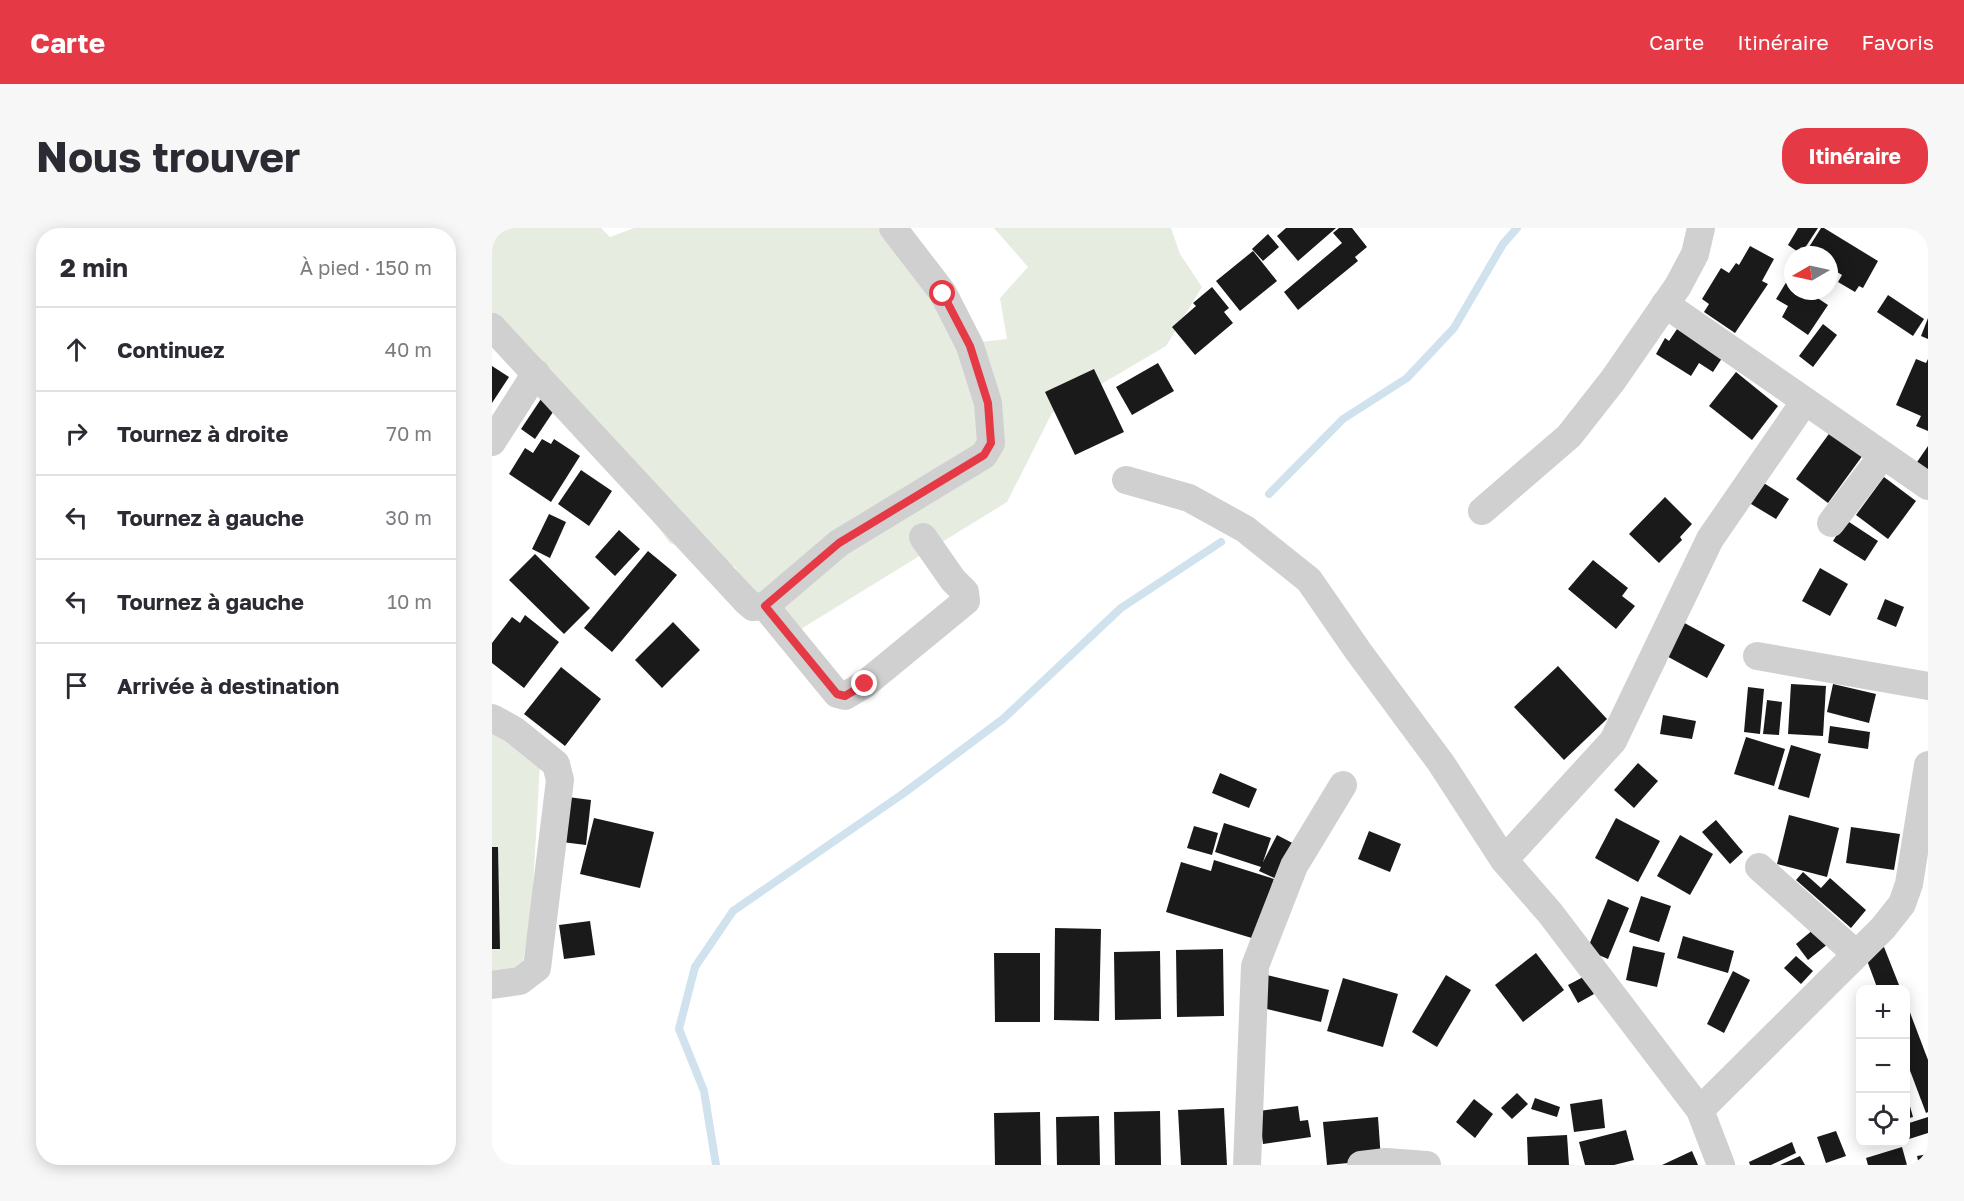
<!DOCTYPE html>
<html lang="fr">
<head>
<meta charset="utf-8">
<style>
  :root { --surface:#fff; --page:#f7f7f7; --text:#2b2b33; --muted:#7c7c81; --line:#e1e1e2; --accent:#e63946 }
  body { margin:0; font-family:"Golos Text",sans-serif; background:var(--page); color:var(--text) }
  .controls { position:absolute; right:18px; bottom:18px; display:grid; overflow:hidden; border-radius:12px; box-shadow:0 3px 15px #0003 }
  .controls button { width:54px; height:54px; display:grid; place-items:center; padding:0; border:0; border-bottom:2px solid var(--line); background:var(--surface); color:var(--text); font:30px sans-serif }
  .compass { position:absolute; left:1292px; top:18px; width:54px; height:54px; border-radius:50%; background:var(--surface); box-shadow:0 3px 15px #0003; rotate:261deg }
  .stop { position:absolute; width:18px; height:18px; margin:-14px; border:4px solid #e63946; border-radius:50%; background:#fff }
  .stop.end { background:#e63946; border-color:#fff; box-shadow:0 2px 6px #0008 }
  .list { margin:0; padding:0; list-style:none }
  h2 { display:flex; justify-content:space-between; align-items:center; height:78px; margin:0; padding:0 24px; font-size:26px }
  h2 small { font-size:20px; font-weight:400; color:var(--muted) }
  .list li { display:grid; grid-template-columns:39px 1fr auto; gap:18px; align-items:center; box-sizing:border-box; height:84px; padding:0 24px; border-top:2px solid var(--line) }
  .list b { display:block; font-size:22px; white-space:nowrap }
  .list em { font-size:20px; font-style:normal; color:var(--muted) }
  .icon { flex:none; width:33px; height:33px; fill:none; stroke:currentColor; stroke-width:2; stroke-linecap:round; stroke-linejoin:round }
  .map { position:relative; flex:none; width:1436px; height:937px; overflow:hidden; border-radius:24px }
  header { display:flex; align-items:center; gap:36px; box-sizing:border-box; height:84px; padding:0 30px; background:var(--accent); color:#fff }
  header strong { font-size:28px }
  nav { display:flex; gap:33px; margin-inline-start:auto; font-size:21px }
  .intro { display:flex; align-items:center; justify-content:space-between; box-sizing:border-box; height:144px; padding:0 36px }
  h1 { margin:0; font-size:42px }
  .button { padding:15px 27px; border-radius:24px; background:var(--accent); color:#fff; font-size:21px; font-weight:700 }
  main { display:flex; gap:36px; padding:0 36px }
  aside { flex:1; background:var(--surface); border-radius:24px; box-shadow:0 3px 15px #0003 }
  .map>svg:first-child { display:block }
  .green { fill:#e6ecdf }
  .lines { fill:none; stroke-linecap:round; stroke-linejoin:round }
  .stream { stroke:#cfe2ee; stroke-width:8 }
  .building { fill:#1a1a1a }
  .minor { stroke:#d0d0d0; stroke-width:28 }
  .route { stroke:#e63946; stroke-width:8 }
</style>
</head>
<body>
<header>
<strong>Carte</strong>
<nav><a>Carte</a><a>Itinéraire</a><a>Favoris</a></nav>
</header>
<div class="intro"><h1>Nous trouver</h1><a class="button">Itinéraire</a></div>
<main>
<aside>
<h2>2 min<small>À pied · 150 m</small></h2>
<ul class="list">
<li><svg class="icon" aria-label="ahead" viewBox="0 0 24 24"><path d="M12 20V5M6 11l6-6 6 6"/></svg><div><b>Continuez</b></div><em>40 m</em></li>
<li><svg class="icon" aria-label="right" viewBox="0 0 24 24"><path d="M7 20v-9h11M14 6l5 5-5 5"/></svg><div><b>Tournez à droite</b></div><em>70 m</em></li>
<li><svg class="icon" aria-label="left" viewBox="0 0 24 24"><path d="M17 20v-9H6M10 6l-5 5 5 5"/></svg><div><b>Tournez à gauche</b></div><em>30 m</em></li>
<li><svg class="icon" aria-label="left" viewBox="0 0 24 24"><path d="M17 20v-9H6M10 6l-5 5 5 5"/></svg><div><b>Tournez à gauche</b></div><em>10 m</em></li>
<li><svg class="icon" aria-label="arrive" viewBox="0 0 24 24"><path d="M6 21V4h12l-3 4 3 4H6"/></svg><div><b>Arrivée à destination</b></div></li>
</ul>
</aside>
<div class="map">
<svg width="1436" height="937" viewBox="0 0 1436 937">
  <rect width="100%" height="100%" fill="#fff"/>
  <g class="green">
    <polygon points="0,0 109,0 118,9 142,0 386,0 433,59 472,116 515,111 508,70 536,39 502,0 679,0 688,26 710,59 674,118 560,185 515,274 291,412 243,339 178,315 132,254 0,115"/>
    <polygon points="0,502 48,535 40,679 30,740 0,744"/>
  </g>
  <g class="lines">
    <g class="stream">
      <polyline points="777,266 851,191 915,150 962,100 1011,16 1025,0"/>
      <polyline points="224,937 212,863 187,801 203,739 241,683 412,565 511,491 629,380 729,314"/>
    </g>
  </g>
  <g class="building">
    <polygon points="794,0 844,0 806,33 785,8"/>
    <polygon points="847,0 860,0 875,19 863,29 866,33 806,82 792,64 850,15 841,5"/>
    <polygon points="1306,0 1326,0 1309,26 1296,17"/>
    <polygon points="1329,0 1332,0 1386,33 1371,60 1367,58 1363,64 1346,54 1350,47 1337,39 1337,27 1318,27 1314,24"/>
    <polygon points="776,6 787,19 771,33 760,21"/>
    <polygon points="1258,18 1282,31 1270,53 1276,56 1243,105 1212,84 1217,76 1210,71 1229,40 1237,45 1244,35 1247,37"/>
    <polygon points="761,23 785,53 748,83 724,53"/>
    <polygon points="1301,43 1301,63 1323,63 1321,67 1336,77 1316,107 1290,89 1296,78 1284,71"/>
    <polygon points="720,59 737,80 732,84 741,95 703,127 680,99 704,78 701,75"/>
    <polygon points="1396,67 1432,91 1421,108 1385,84"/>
    <polygon points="1436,90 1436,111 1429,108"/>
    <polygon points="1189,95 1234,124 1221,144 1207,135 1199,148 1164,126 1173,110 1177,113"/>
    <polygon points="1331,96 1345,107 1321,139 1307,128"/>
    <polygon points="1424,131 1434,135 1436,131 1436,203 1424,198 1429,188 1404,177"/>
    <polygon points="666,135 682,163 640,187 624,159"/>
    <polygon points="0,138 17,149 0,175"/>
    <polygon points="602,141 632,204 583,227 553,164"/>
    <polygon points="1244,144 1286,178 1260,212 1217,178"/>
    <polygon points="51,168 65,178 43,211 29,201"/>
    <polygon points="1339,203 1371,227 1336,275 1304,251"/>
    <polygon points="50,211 59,216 62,211 88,228 59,274 17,246 33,220 41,225"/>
    <polygon points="1436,218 1436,247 1423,237"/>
    <polygon points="89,242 120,263 97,298 66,276"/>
    <polygon points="1392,249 1424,273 1396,311 1364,287"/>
    <polygon points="1267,252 1297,271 1284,291 1254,273"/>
    <polygon points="1173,269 1200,296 1188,309 1190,312 1167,335 1137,306"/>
    <polygon points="57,286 74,294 58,330 40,321"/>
    <polygon points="1354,292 1386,313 1373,333 1341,313"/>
    <polygon points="127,302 148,321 123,348 103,329"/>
    <polygon points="156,323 185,347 120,424 92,400"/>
    <polygon points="43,326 98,380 72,406 17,352"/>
    <polygon points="1101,332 1136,360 1130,368 1143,378 1124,401 1076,361"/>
    <polygon points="1328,340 1356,356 1338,388 1310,373"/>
    <polygon points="1393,371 1412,379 1404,399 1385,391"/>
    <polygon points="33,387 67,414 32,460 0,435 0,415 20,389 28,395"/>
    <polygon points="1187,392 1233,417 1215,450 1169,425"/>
    <polygon points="181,394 208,422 170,460 143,432"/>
    <polygon points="1066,438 1115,491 1072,532 1022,479"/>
    <polygon points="69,439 109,471 73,518 32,486"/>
    <polygon points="1299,456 1334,458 1331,508 1296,506"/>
    <polygon points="1341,456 1384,466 1377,495 1335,484"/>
    <polygon points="1256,459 1272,461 1268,506 1252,504"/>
    <polygon points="1275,472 1290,474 1287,507 1271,506"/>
    <polygon points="1171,487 1204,493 1200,511 1168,506"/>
    <polygon points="1338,498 1378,504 1376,521 1336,515"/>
    <polygon points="1254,509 1293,521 1282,558 1242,546"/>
    <polygon points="1299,517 1329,526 1317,570 1286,561"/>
    <polygon points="1146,535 1166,553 1142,580 1122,562"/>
    <polygon points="728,545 765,561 757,580 720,565"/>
    <polygon points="76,569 99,572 94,617 70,614"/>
    <polygon points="1297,587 1347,600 1335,649 1285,636"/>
    <polygon points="102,590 162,604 148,660 88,646"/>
    <polygon points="1124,590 1168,613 1146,654 1103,630"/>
    <polygon points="1224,592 1251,624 1238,636 1210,604"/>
    <polygon points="732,595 779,610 771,634 785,607 808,619 791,654 767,643 769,639 723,624"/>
    <polygon points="702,598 726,605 720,627 695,620"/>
    <polygon points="1359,599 1408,606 1402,642 1354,635"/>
    <polygon points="877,603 909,616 898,644 866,631"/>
    <polygon points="1188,607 1221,626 1198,667 1165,648"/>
    <polygon points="0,619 6,619 8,721 0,721"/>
    <polygon points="722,632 782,651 763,711 674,684 689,634 719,643"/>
    <polygon points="1311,644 1329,660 1338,650 1374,682 1359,700 1304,652"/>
    <polygon points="1149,668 1179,678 1167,714 1137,704"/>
    <polygon points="1116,671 1137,680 1116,731 1095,722"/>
    <polygon points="98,693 103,727 72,731 67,697"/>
    <polygon points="1328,696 1342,711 1316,732 1304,716"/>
    <polygon points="563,700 609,701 607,793 562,792"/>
    <polygon points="1191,708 1242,723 1236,745 1185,730"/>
    <polygon points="1141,718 1173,725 1165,759 1134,752"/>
    <polygon points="1392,719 1409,762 1386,762 1373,727"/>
    <polygon points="731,721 732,788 685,789 684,722"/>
    <polygon points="668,723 669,791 623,792 622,724"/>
    <polygon points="502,725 548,725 548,794 503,794"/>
    <polygon points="1044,725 1072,762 1031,794 1003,757"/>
    <polygon points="1304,728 1321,743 1309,756 1292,740"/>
    <polygon points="1241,743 1258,752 1232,805 1215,796"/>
    <polygon points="775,747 837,762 829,794 767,779"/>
    <polygon points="954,747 979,762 945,819 920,804"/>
    <polygon points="1093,748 1102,766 1086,775 1076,757"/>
    <polygon points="851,750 906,766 891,819 835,803"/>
    <polygon points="1414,774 1436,832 1436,884 1434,885 1414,832"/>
    <polygon points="1414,864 1421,889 1414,891"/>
    <polygon points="1025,865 1036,876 1020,891 1009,880"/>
    <polygon points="1043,870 1068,879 1065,889 1039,881"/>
    <polygon points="982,871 1001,886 983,910 964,894"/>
    <polygon points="1110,871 1113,900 1082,904 1078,876"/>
    <polygon points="806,878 808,893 816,892 819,909 771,916 767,883"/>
    <polygon points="732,880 735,937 689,937 686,882"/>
    <polygon points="668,883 669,937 623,937 622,884"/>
    <polygon points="548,884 549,937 503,937 502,885"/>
    <polygon points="607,888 608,937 565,937 564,889"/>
    <polygon points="886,889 889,932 835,937 831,894"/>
    <polygon points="1436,889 1436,905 1414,912 1414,896"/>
    <polygon points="1134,902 1142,932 1122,937 1093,937 1087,914"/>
    <polygon points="1344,903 1354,928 1334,935 1325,909"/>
    <polygon points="1075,907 1077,937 1036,937 1035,909"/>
    <polygon points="1300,914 1304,925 1279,937 1258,937 1257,934"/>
    <polygon points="1410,919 1415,937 1376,937 1374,930"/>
    <polygon points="1200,923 1206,937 1170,937"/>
    <polygon points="1436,926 1436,937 1427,937 1425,928"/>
    <polygon points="1308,928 1313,937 1288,937"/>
  </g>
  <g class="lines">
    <g class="minor">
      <polyline points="1173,76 1436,258"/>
      <polyline points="0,99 254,373 261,379 273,378 347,315 492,227 499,215 496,175 478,118 451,65 401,0"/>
      <polyline points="0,214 44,145"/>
      <polyline points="634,252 697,270 753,301 817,352 866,423 949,535 1012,632 1058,685 1208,882 1229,937"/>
      <polyline points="990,283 1077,208 1121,152 1186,58 1203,26 1209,0"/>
      <polyline points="1339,295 1391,227"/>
      <polyline points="273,378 345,466 353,468 373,456 474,373 473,364 461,352 431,309"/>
      <polyline points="1265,428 1436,458"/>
      <polyline points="0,490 22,502 64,536 68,552 45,740 28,753 0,757"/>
      <polyline points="1012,632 1121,513 1218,311 1313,173"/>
      <polyline points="1267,639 1363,725"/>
      <polyline points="1208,882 1391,700 1410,676 1417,656 1436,537"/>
      <polyline points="755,937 763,738 802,638 851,557"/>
      <polyline points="869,937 894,934 935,937"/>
    </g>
  </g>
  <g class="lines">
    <polyline class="route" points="373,456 353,468 345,466 273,378 347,315 492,227 499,215 496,175 478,118 451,66"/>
  </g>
</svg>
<div class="controls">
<button>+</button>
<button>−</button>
<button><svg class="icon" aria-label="locate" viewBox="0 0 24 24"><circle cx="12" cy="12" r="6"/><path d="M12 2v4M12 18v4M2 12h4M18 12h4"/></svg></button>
</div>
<svg class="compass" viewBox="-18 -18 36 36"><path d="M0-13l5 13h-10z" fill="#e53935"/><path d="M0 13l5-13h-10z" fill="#7c7c81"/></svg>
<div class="stop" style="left:451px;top:66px"></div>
<div class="stop end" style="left:373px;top:456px"></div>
</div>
</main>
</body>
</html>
